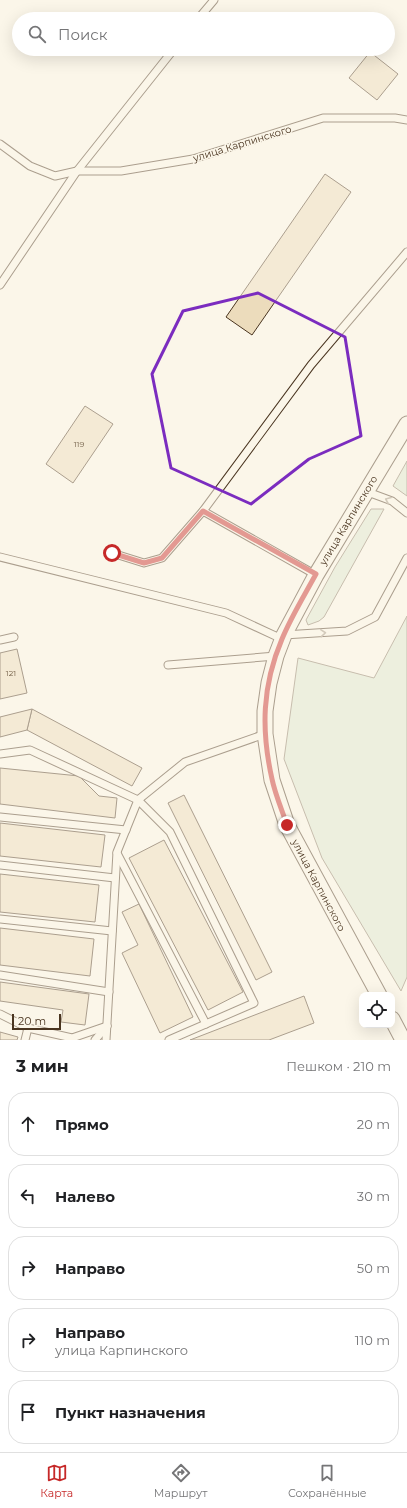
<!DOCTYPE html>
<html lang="ru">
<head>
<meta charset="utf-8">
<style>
  :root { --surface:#fff; --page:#f2f2f2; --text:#202124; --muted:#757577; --line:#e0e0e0; --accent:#c62828 }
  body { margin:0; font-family:Montserrat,sans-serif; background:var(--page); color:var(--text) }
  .controls { position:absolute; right:12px; bottom:12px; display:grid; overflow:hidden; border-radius:8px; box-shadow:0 4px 16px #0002 }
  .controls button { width:36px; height:36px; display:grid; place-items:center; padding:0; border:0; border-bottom:1px solid var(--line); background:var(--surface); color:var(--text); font:20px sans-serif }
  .scale { position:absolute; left:12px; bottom:10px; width:49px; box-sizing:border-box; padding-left:4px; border:2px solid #4a3520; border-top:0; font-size:11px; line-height:14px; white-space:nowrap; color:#4a3520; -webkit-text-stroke:3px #fbf6e9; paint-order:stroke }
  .stop { position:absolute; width:12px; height:12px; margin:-9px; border:3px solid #c62828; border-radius:50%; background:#fff }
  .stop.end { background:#c62828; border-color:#fff; box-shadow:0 1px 4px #0008 }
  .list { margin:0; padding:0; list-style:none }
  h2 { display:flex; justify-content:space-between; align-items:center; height:52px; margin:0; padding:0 16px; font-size:17px }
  h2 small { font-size:13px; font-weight:400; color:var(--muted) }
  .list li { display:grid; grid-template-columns:26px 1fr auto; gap:12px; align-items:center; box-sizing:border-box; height:64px; margin:0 8px 8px; padding:0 8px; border:1px solid var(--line); border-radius:16px }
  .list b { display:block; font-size:15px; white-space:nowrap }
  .list p { margin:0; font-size:13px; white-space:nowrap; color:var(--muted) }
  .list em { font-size:13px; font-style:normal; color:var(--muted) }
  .icon { flex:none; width:22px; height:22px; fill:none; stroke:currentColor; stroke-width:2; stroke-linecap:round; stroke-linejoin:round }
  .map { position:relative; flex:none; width:407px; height:1040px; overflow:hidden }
  .search { position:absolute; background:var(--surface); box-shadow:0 4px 16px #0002; left:12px; right:12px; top:12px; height:44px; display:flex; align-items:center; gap:10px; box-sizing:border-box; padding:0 14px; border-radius:22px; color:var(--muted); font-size:15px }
  .sheet { height:412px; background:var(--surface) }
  nav { display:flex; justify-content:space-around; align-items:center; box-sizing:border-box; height:56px; border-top:1px solid var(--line); background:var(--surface); font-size:11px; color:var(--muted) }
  nav a { display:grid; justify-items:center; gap:2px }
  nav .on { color:var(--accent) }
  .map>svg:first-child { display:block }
  .green { fill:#dce7d0; stroke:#887966 }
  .building { fill:#ecdcbc; stroke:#4a3520 }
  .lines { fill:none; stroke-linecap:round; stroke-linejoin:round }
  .service-casing { stroke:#4a3520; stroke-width:9 }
  .minor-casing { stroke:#4a3520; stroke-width:17 }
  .service { stroke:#fbf6e9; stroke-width:7 }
  .minor { stroke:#fbf6e9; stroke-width:15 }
  .oneway { stroke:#a29684 }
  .route { stroke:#c62828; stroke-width:5 }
  .marked { fill:none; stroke:#7b2cbf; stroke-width:3; stroke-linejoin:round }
  .labels { text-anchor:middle; stroke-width:3; stroke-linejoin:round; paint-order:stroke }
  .number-label { font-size:8px; fill:#725f47 }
  .street-label { font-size:10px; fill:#4a3520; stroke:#fbf6e9 }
</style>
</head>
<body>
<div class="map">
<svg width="407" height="1040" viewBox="0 0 407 1040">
  <rect width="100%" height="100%" fill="#fbf6e9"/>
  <g class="green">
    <polygon points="407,461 407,496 393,486"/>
    <polygon points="371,509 384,509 324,617 319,621 308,625 306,620 335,567"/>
    <polygon points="407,616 407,977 401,991 322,858 284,759 298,658 374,678"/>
  </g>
  <g class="building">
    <polygon points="370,52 398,74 377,100 349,78"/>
    <polygon points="325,174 351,192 252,335 226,317"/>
    <polygon points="85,406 113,424 73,483 46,464"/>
    <polygon points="17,649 27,693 0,699 0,653"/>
    <polygon points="32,709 142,768 132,786 27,730"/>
    <polygon points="32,709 27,730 0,737 0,717"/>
    <polygon points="0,768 79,776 99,796 117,798 115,818 0,804"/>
    <polygon points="184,795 272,972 256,980 168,803"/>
    <polygon points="0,823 105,835 101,867 0,856"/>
    <polygon points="164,840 243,992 208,1010 129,858"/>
    <polygon points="0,874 99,885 95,922 0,912"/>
    <polygon points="139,904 193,1017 160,1033 122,953 138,945 122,912"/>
    <polygon points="0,928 94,939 90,976 0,965"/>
    <polygon points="0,982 89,994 85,1025 61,1022 63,1010 0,1001"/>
    <polygon points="304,996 314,1023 269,1040 190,1040"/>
    <polygon points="0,1032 18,1037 17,1040 0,1040"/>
  </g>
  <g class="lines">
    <defs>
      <g id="service">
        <polyline points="198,19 214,0"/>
        <polyline points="0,144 30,166 55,176 77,171 121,171 193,159 323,118 395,118 407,120"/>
        <polyline points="0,285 77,171 174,49"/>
        <polyline points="365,491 392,501 407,513"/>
        <polyline points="203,511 316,575"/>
        <polyline points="112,553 144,563 162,558 203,511 311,365 407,252"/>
        <polyline points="0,557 226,613 282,639"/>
        <polyline points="284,635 347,631 375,617 407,558"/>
        <polyline points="0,640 14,637"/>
        <polyline points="168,665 276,656"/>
        <polyline points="0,754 30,750 138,800 185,762 265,734"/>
        <polyline points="0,817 126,830"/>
        <polyline points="117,853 206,1024"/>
        <polyline points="0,865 115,878"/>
        <polyline points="0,919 112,931"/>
        <polyline points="0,975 109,992"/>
        <polyline points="0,1014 28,1028 72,1038 107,1026"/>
        <polyline points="25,1040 28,1028"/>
        <polyline points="95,1040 107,1026"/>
        <polyline points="106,1040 117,852 138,800 170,832 254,1003 169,1040"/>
      </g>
      <g id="minor">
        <polyline points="379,995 287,825 272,780 265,734 265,711 269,683 276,656 284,635 316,575 407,424"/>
        <polyline points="392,1019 403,1040"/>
      </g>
    </defs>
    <use href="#service" class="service-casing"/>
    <use href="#minor" class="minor-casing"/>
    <use href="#service" class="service"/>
    <use href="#minor" class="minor"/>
  </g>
  <defs><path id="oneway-chevron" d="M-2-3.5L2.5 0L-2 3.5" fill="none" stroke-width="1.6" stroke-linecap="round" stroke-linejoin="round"/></defs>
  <g class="oneway">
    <use href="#oneway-chevron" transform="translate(388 500) rotate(-157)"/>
    <use href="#oneway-chevron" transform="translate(323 633) rotate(-5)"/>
  </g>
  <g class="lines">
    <path class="route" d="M112 553 144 563 162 558 203 511 316 574C304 596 291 617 282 639 262 686 261 730 272 779 275 794 282 810 287 825"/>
  </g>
  <path d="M0 0H407V1040H0ZM258 293 345 337 361 436 309 459 251 504 171 468 152 374 183 311Z" fill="#fbf6e9" fill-opacity=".55" fill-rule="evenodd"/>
  <path class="marked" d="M258 293 345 337 361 436 309 459 251 504 171 468 152 374 183 311Z"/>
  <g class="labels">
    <g class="number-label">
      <text x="79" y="447">119</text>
      <text x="11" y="676">121</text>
    </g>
    <g class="street-label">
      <text transform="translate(242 143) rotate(-17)" y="4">улица Карпинского</text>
      <text transform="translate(348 520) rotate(-59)" y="4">улица Карпинского</text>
      <text transform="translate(319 885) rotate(62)" y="4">улица Карпинского</text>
    </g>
  </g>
</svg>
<div class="controls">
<button><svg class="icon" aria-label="locate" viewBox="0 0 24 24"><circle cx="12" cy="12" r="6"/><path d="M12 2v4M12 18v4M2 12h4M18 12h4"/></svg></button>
</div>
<div class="scale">20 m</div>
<div class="stop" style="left:112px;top:553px"></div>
<div class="stop end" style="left:287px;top:825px"></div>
<div class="search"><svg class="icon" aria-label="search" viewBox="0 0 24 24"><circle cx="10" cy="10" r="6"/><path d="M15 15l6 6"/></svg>Поиск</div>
</div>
<section class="sheet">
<h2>3 мин<small>Пешком · 210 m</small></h2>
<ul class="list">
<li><svg class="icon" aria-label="ahead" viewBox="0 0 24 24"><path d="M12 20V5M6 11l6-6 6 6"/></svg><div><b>Прямо</b></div><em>20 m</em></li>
<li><svg class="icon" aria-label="left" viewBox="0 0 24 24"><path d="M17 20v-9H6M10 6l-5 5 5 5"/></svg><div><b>Налево</b></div><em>30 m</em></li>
<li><svg class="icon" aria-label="right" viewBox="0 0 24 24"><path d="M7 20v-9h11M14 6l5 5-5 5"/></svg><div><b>Направо</b></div><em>50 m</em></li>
<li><svg class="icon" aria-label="right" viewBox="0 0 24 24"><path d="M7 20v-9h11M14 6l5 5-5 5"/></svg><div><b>Направо</b><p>улица Карпинского</p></div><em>110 m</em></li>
<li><svg class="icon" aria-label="arrive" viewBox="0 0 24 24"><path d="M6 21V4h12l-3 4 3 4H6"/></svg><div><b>Пункт назначения</b></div></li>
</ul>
</section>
<nav>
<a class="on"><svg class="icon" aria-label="map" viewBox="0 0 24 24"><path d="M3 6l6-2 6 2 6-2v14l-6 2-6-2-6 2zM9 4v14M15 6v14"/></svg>Карта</a>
<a><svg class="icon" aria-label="directions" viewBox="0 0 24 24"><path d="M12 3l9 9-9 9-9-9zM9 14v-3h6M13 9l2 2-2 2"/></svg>Маршрут</a>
<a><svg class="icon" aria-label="saved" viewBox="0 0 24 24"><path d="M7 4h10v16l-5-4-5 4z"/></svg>Сохранённые</a>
</nav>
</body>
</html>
